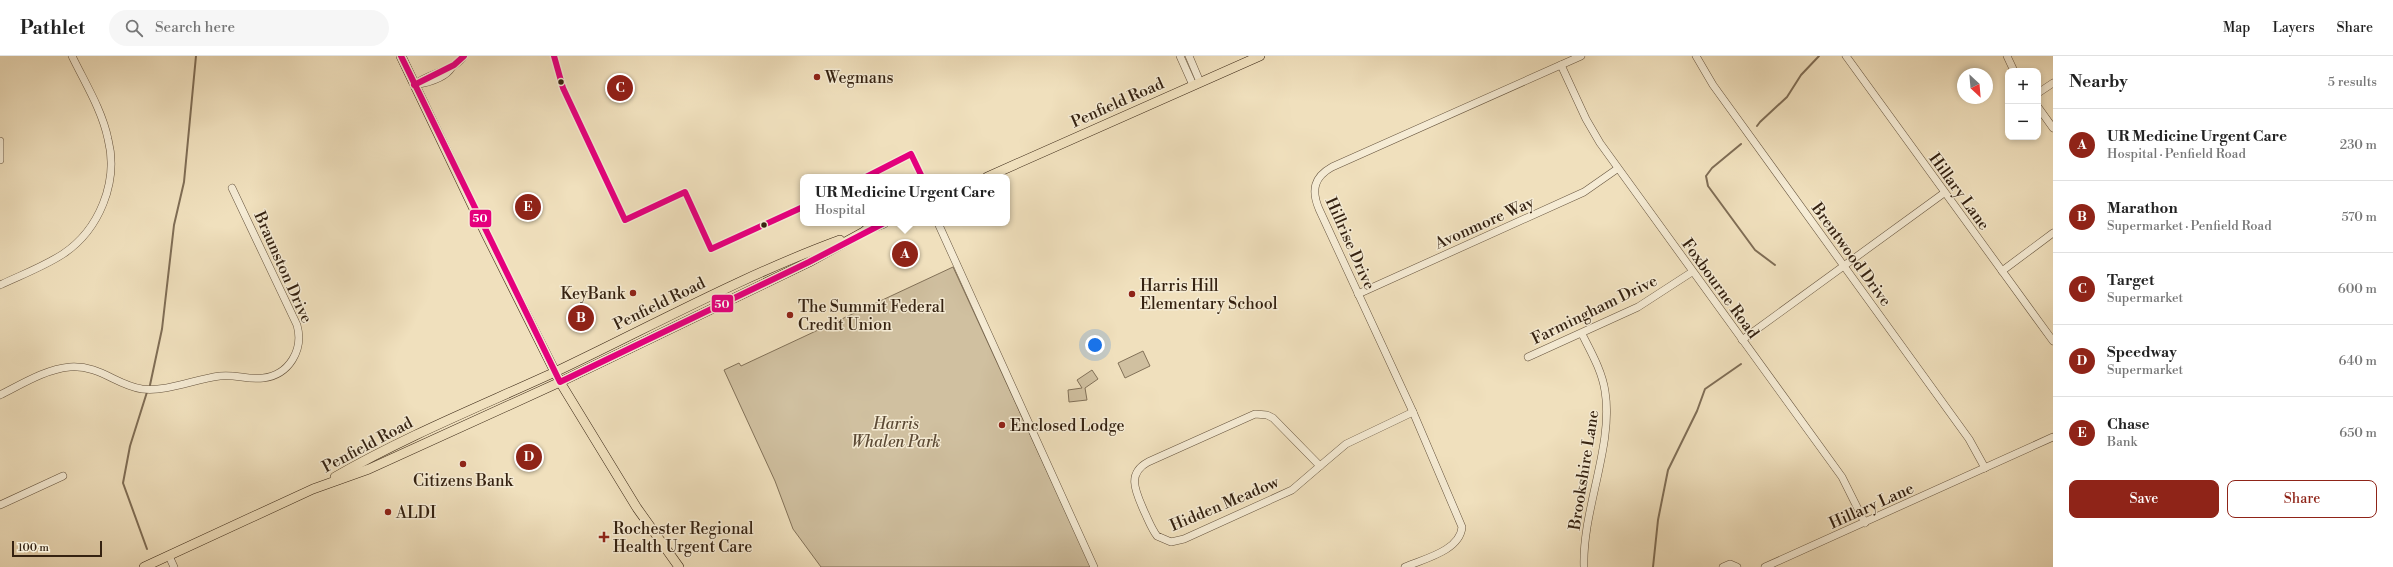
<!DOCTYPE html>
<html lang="en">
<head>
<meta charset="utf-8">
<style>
  :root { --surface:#fff; --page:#f6f6f6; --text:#222; --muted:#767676; --line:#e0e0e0; --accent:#8f2418 }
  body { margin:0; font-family:"Libre Bodoni",serif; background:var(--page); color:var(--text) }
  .controls { position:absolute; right:12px; top:12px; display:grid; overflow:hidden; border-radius:8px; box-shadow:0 2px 6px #0003 }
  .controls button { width:36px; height:36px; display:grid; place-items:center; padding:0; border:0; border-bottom:1px solid var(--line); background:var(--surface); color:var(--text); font:20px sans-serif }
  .compass { position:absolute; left:1957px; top:12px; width:36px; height:36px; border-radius:50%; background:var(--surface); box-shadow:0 2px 6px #0003; rotate:154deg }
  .scale { position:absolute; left:12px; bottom:10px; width:90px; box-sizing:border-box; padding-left:4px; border:2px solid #352211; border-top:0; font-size:11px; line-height:14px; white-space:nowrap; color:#352211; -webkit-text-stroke:3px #f5ebd4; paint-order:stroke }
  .you { position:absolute; left:1095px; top:289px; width:14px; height:14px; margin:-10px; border:3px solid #fff; border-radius:50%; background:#1a73e8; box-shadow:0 0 0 6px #1a73e833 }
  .badge { display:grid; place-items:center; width:26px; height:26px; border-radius:50%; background:var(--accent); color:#fff; font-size:13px; font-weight:700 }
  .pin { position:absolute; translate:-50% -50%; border:2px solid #fff; box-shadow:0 1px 4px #0006 }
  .popup { position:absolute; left:800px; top:118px; width:210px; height:52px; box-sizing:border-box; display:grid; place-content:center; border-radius:8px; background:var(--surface); filter:drop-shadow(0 1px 3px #0005); font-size:13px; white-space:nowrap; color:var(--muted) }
  .popup b { font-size:15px; color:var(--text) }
  .popup::after { content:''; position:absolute; left:50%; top:100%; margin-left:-8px; border:8px solid transparent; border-top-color:var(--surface) }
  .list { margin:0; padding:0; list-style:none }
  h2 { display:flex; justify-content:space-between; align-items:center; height:52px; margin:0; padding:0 16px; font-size:17px }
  h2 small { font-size:13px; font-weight:400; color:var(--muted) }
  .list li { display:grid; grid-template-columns:26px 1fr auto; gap:12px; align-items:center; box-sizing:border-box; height:72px; padding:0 16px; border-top:1px solid var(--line) }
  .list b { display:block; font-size:15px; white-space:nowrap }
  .list p { margin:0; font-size:13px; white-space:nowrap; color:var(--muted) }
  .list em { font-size:13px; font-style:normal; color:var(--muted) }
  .actions { display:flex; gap:8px; padding:12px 16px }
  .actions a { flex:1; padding:9px 0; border:1px solid var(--accent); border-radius:8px; text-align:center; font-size:14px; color:var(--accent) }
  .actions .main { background:var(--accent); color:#fff }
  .icon { flex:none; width:22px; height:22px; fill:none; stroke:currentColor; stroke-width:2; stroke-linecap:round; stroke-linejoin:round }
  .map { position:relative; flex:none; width:2053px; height:511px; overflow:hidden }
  header { display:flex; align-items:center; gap:24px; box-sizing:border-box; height:56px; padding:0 20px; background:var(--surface); border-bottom:1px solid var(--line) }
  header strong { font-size:19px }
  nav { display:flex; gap:22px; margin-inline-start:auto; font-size:14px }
  .search { width:280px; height:36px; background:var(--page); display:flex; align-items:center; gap:10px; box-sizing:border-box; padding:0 14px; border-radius:22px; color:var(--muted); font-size:15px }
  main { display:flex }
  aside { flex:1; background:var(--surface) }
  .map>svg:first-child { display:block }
  .green { fill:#d0c0a0; stroke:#827158 }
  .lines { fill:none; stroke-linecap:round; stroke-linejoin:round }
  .stream { stroke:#7f6d55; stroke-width:2 }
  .minor-casing { stroke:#64523c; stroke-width:8 }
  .major-casing { stroke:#352211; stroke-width:10 }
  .minor { stroke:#f5ebd4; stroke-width:7 }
  .major { stroke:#f0e0bd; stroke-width:9 }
  .bus-1-casing { stroke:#f5ebd4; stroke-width:9 }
  .bus-1 { stroke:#e5007d; stroke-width:6 }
  .poi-dot { fill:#8f2418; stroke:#f5ebd4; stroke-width:1.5 }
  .bus-dot { fill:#352211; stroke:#f5ebd4; stroke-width:1.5 }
  .labels { text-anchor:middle; stroke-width:3; stroke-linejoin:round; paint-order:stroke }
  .poi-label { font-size:16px; fill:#352211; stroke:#f5ebd4; text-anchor:start }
  .street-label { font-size:16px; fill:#352211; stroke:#f5ebd4 }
  .park-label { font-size:16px; font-style:italic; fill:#5c4a35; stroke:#f5ebd4 }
  .line-badge { stroke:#f5ebd4; stroke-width:1.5 }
  .badge-label { font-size:11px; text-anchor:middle; font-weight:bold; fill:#fff }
</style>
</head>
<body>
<header>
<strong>Pathlet</strong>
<div class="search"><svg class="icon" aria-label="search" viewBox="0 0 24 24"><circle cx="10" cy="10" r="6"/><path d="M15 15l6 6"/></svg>Search here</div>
<nav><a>Map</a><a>Layers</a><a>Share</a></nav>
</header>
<main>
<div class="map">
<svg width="2053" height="511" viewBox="0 0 2053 511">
  <rect width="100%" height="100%" fill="#f0e0bd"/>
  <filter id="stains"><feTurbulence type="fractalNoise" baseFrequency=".005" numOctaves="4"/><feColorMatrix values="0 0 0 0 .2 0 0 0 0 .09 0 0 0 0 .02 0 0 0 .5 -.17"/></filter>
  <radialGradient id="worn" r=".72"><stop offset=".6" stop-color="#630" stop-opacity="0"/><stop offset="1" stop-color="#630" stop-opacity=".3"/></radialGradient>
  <g class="green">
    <polygon points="953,211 1091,511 821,511 793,473 775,425 724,314 739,307 741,310"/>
    <polygon points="1143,295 1150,310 1125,322 1118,307"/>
    <polygon points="1092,314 1098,323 1085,332 1087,344 1069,346 1068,334 1082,332 1077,324"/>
  </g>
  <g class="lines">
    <g class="stream">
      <polyline points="1757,70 1760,66 1787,41 1801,19 1819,0"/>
      <polyline points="1741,88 1712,112 1706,120 1708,130 1755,194 1775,209"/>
      <polyline points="150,329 162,273 174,169 184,126 196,0"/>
      <polyline points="147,493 123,427 130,390 147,336"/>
      <polyline points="1653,511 1658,464 1668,414 1697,355 1705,333 1741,308"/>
    </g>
    <defs>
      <g id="minor">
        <polyline points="1180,0 1193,29"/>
        <polyline points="1189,0 1200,26"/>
        <polyline points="1696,0 1713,29 1969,383 1985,412"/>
        <polyline points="1846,0 2053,285"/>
        <polyline points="2007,0 2014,15"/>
        <polyline points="1561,9 1586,63 1600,87 1842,421 1865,467"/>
        <path d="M414 29C428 17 454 15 464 0"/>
        <path d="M414 29C427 27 445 23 452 11"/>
        <polyline points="2038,37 2053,27"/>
        <polyline points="2038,51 2053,72"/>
        <polyline points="0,85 0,104"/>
        <polyline points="938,167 1094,511"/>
        <polyline points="2002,215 2053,177"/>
        <path d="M0 229C21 219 43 211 63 198 99 174 119 126 108 83 102 54 85 27 72 0"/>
        <polyline points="1358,238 1584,136 1617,113"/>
        <path d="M1582 278C1591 296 1602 315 1605 335 1614 389 1582 454 1584 511"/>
        <polyline points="1742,284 1944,137"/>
        <polyline points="1528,301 1638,251 1692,216"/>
        <path d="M0 339C22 328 46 313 70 311 100 309 116 329 142 333 168 336 195 323 220 320 235 318 248 324 263 322 289 319 304 294 297 269L232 132"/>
        <path d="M1255 358 1267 359 1273 362 1320 410 1292 434 1184 483 1171 486 1157 480C1151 472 1148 463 1144 455 1136 436 1126 418 1148 406Z"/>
        <polyline points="1320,410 1346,388 1413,356"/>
        <polyline points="0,449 63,420"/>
        <polyline points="169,500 174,511"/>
        <path d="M1405 511C1423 503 1460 495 1462 471L1413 356 1319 153C1311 134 1314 121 1332 111L1581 0"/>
        <polyline points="1723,511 1730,508 1737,511"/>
        <polyline points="1765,511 2053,381"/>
      </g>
      <g id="major">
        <polyline points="401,0 486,178 560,326 637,452 679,511"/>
        <polyline points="987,121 1260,0"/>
        <polyline points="866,174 884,167"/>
        <path d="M335 421C406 380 481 350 555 316 650 271 742 220 840 184"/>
        <polyline points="144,511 313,433 369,413 560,326 809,206 871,172"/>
      </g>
    </defs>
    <use href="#minor" class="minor-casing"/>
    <use href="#major" class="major-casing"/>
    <use href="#minor" class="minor"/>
    <use href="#major" class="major"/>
    <defs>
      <g id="bus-1">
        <polyline points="401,0 560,326 809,206 884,167"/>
        <polyline points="554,0 563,32 625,164 685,136 711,193 803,151"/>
        <polyline points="414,29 454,9 464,0"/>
        <polyline points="866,121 911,98 922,121"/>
      </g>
    </defs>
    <use href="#bus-1" class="bus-1-casing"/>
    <use href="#bus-1" class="bus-1"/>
  </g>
  <g class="poi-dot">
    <circle cx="817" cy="21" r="4"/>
    <circle cx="633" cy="237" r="4"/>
    <circle cx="1132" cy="238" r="4"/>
    <circle cx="790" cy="259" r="4"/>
    <circle cx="1002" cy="369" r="4"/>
    <circle cx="463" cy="408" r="4"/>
    <circle cx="388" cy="456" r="4"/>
    <path d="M602 475h4v4h4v4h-4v4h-4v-4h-4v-4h4z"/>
  </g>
  <g class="bus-dot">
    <circle cx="561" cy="26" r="3.5"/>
    <circle cx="764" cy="169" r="3.5"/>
  </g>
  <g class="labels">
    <g class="poi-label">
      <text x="825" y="27">Wegmans</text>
      <text x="1140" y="235">Harris Hill<tspan x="1140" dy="18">Elementary School</tspan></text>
      <text x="625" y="243" text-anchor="end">KeyBank</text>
      <text x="798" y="256">The Summit Federal<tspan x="798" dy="18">Credit Union</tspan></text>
      <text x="1010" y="375">Enclosed Lodge</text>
      <text x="463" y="430" text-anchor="middle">Citizens Bank</text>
      <text x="396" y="462">ALDI</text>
      <text x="613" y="478">Rochester Regional<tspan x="613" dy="18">Health Urgent Care</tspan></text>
    </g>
    <g class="street-label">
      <text transform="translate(1117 46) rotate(-24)" y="6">Penfield Road</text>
      <text transform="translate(1960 135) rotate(54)" y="6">Hillary Lane</text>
      <text transform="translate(1484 166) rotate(-24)" y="6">Avonmore Way</text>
      <text transform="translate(1351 187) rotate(66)" y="6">Hillrise Drive</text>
      <text transform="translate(1852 198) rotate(54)" y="6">Brentwood Drive</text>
      <text transform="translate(284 211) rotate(66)" y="6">Braunston Drive</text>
      <text transform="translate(1721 232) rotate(54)" y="6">Foxbourne Road</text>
      <text transform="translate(659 247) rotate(-26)" y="6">Penfield Road</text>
      <text transform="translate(1594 253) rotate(-26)" y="6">Farmingham Drive</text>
      <text transform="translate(367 388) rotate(-28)" y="6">Penfield Road</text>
      <text transform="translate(1583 414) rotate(-81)" y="6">Brookshire Lane</text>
      <text transform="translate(1224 447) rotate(-23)" y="6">Hidden Meadow</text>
      <text transform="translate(1871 449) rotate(-24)" y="6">Hillary Lane</text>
    </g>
    <g class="park-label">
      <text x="896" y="373">Harris<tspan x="896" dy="18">Whalen Park</tspan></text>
    </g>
  </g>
  <g class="line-badge">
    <rect x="469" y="153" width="23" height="19" rx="4" fill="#e5007d"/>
    <rect x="711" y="238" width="23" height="19" rx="4" fill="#e5007d"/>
  </g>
  <g class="badge-label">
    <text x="480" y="166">50</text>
    <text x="722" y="252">50</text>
  </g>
  <rect width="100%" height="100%" filter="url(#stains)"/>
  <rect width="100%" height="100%" fill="url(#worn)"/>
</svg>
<div class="controls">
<button>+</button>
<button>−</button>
</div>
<svg class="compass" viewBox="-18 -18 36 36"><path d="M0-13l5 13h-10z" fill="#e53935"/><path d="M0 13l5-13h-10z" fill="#767676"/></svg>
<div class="scale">100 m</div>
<div class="you"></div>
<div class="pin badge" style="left:905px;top:198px">A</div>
<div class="popup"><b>UR Medicine Urgent Care</b>Hospital</div>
<div class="pin badge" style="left:581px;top:262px">B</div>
<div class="pin badge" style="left:620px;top:32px">C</div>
<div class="pin badge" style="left:529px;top:401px">D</div>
<div class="pin badge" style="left:528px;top:151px">E</div>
</div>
<aside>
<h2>Nearby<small>5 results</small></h2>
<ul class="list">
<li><span class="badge">A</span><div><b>UR Medicine Urgent Care</b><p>Hospital · Penfield Road</p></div><em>230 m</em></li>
<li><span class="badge">B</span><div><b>Marathon</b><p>Supermarket · Penfield Road</p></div><em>570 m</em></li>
<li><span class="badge">C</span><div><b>Target</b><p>Supermarket</p></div><em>600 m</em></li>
<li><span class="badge">D</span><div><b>Speedway</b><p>Supermarket</p></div><em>640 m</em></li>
<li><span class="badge">E</span><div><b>Chase</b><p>Bank</p></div><em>650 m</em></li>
</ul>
<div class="actions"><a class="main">Save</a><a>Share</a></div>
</aside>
</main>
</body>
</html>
